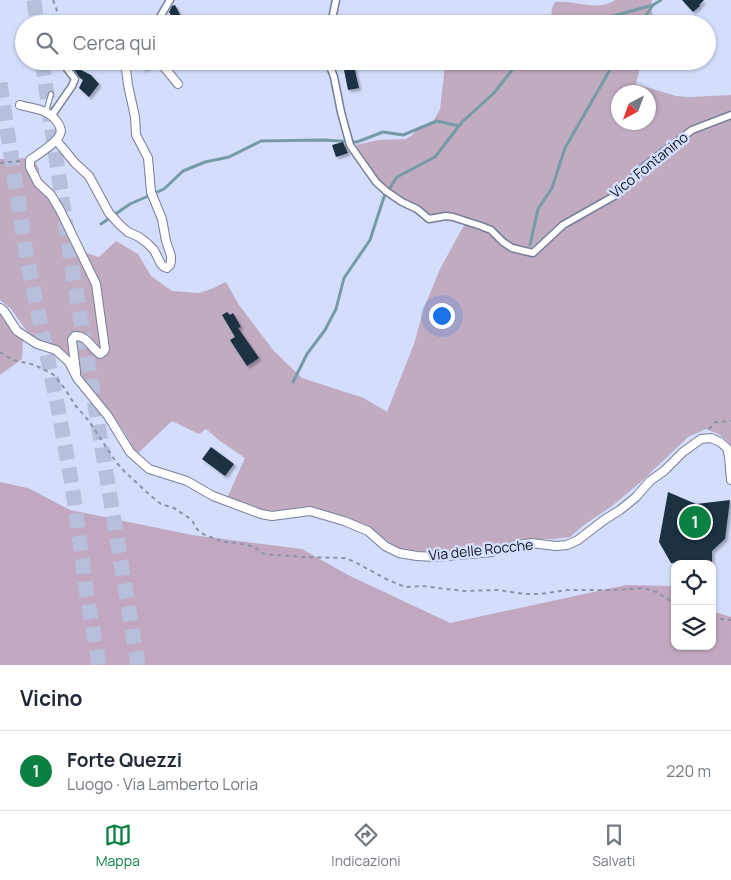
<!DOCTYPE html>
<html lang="it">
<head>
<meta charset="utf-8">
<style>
  :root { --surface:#fff; --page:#f6f6f7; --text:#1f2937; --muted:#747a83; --line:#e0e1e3; --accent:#0b8043 }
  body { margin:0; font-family:Manrope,sans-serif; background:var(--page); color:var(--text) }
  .controls { position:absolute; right:15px; bottom:15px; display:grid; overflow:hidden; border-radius:10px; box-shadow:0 1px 4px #0004 }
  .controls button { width:45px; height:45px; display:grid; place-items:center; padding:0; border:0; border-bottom:1px solid var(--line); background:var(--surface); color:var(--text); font:25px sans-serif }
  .compass { position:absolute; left:611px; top:85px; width:45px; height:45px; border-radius:50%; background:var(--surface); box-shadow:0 1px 4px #0004; rotate:221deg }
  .you { position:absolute; left:441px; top:315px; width:18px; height:18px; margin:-12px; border:4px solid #fff; border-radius:50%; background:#1a73e8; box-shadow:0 0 0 8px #1a73e833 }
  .badge { display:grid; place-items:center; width:32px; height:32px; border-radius:50%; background:var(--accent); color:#fff; font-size:16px; font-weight:700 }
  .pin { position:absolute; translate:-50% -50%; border:2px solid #fff; box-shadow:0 1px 5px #0006 }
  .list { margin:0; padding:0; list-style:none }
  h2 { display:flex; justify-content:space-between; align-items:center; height:65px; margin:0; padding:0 20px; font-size:21px }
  h2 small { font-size:16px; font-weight:400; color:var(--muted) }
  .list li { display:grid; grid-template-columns:32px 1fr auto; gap:15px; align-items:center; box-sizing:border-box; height:80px; padding:0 20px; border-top:1px solid var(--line) }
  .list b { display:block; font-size:19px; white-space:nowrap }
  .list p { margin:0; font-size:16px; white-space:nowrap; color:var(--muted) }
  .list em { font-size:16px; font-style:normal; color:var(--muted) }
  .icon { flex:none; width:28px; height:28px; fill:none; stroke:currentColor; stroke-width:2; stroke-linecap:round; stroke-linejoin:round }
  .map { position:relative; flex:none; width:731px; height:665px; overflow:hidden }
  .search { position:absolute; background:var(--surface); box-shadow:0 1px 4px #0004; left:15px; right:15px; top:15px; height:55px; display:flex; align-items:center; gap:12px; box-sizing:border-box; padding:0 18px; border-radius:28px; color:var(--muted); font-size:19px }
  .sheet { height:145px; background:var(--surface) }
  nav { display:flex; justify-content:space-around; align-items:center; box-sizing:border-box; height:70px; border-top:1px solid var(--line); background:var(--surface); font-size:14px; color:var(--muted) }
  nav a { display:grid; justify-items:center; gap:2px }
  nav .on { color:var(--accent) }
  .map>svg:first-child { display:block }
  .green { fill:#c1abc1; fill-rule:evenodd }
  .forest { fill:#c1a8c0 }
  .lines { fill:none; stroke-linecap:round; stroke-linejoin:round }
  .stream { stroke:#759ba6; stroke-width:3 }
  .building { fill:#1b3143; filter:url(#shadow) }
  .motorway-tunnel { stroke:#b7bfda; stroke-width:15; stroke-dasharray:15 8; stroke-linecap:butt }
  .service-casing { stroke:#767e98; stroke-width:6 }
  .pedestrian-casing { stroke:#767e98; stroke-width:9 }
  .minor-casing { stroke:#767e98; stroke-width:10 }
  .path { stroke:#8b91a8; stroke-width:2; stroke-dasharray:4 4; stroke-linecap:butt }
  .service { stroke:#fff; stroke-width:4 }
  .pedestrian { stroke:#fff; stroke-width:6 }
  .minor { stroke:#fff; stroke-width:8 }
  .labels { text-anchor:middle; stroke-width:5; stroke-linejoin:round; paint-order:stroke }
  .street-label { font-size:14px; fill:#11141e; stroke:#d4ddfb }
</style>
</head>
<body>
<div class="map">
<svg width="731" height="665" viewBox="0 0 731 665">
  <defs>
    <filter id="shadow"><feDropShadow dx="2.5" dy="2.5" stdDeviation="1" flood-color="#0004"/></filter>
  </defs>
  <rect width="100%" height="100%" fill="#d4ddfb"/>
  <g class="green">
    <path d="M616 0H652L651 6 654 24H550L552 8 555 2C576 0 596 12 616 0Z"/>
    <path d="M443 61H646L639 71 636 84 676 96 689 97 731 95V446C725 436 717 433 706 429L688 437 643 480 612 506 584 525 570 537 554 539H526L479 549 418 552 399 549 361 523 320 509 306 508 278 511 262 510 227 498 245 458 220 441 206 429 199 434 172 421 137 454 123 430 108 409 88 385 67 354 56 346 37 341 26 330 11 309 0 300V159L33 158 39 169V176L64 208 86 253 99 257 116 241 138 254 151 276 172 291 199 293 211 289 226 282 239 305 274 351 302 378 364 398 387 412 414 344 424 308 440 269 468 218 458 215 427 214 392 191 378 179 356 145 379 140 406 139 412 135 421 126 434 120 440 109 444 75ZM618 92H648V122H618Z"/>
    <polygon points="0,304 8,310 23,335 22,359 0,375"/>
  </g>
  <polygon class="forest" points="0,482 28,488 70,510 192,535 302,549 348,575 450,623 626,585 673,586 675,588 675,646 712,646 712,611 731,617 731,665 0,665"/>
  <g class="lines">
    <g class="stream">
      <polyline points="584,24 653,5"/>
      <polyline points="640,24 653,5 661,0"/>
      <polyline points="101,224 130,204 164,189 183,171 205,162 229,157 261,141 323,140 357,142 383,132 403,135 437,121 459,126"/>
      <polyline points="530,245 538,209 552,188 565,148 615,61"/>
      <polyline points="293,382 307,354 325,330 336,309 344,278 370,240 384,197 397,177 435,157 462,122 494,93 519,61"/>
    </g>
  </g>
  <g class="building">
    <polygon points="682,0 704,0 699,5 700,6 693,12"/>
    <polygon points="175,5 185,24 162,24 163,22 172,17 169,12 172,6"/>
    <polygon points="139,61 153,61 154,64 143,70"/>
    <polygon points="353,62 359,88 348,90 343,65"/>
    <polygon points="71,65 91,75 99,84 89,97 79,88 83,80 80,78"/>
    <polygon points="343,142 348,153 336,157 332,145"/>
    <polygon points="227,312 230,315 233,313 241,327 238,328 259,358 247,366 230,340 235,337 222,315"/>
    <polygon points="211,447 234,464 225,476 202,459"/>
    <polygon points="668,492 696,504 730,500 725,539 712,551 712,564 671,563 659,542"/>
  </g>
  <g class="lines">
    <g class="motorway-tunnel">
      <polyline points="34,0 37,24"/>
      <polyline points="42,61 72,267 138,665"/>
      <polyline points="0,83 27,259 58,408 72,485 87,595 99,665"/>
    </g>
    <defs>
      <polyline id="service" points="46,112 51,94"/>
      <g id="pedestrian">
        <polyline points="156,24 170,0"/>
        <polyline points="331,24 336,0"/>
        <polyline points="328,61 334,77 341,112 350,145 376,182 386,191 402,202 417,209 429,219 446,216 453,217 481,226 491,230 503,242 512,248 533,253 563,225 616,195 646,165 692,130 731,115"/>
        <polyline points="52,115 72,86 75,79 65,66 64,61"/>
      </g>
      <g id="minor">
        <polyline points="159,61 178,84"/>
        <path d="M20 105C35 109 49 109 58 123 60 127 62 130 60 134 58 142 37 155 30 160V167L38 183 51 195 60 210 96 284 105 349 104 351 100 354C91 348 87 335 75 336L72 340 76 372"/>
        <polyline points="56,140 75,163 89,176 109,213 120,225 128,232 139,237 147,243 154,250 161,264 164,267 167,268 170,265 171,261 171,256 166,241 162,219 151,192 148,158 136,135 135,117 128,85 125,61"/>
        <polyline points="0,308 4,311 17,331 37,344 56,350 69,362 77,378 108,416 130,452 149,469 187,481 213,496 261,514 272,516 310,511 344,521 368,531 385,546 399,553 417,556 435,557 492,552 513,546 531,543 556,546 567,545 578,540 604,520 620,510 636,497 650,481 664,471 683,452 701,439 711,438 720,442 727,448 729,456 731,480"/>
      </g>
    </defs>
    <use href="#service" class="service-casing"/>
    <use href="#pedestrian" class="pedestrian-casing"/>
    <use href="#minor" class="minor-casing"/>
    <g class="path">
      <polyline points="53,0 62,24"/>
      <polyline points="0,163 20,161"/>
      <polyline points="0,352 13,360 35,365 54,375 65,389 75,405 89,421 116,462 125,472 151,496 161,504 174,508 189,518 193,522 196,528 201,533 208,536 224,542 238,543 247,545 254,547 264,554 304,557 345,558 355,562 386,579 405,587 422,586 464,591 498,590 525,594 541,594 567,590 616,590 643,588 657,592 675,604"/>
      <polyline points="709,429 716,422 731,421"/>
      <polyline points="712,618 731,620"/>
    </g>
    <use href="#service" class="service"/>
    <use href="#pedestrian" class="pedestrian"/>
    <use href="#minor" class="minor"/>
  </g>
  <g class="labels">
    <g class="street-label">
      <text transform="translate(649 165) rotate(-39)" y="5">Vico Fontanino</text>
      <text transform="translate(481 550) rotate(-6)" y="5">Via delle Rocche</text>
    </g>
  </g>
</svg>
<div class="controls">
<button><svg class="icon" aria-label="locate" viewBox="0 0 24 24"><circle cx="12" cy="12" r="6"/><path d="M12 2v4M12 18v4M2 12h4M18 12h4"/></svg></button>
<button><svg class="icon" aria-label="layers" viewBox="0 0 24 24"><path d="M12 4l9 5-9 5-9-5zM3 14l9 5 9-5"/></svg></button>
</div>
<svg class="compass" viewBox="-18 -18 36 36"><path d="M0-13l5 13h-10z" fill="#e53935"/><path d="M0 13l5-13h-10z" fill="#747a83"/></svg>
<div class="you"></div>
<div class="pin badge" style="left:695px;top:522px">1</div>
<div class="search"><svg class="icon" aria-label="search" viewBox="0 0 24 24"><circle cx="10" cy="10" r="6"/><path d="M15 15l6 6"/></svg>Cerca qui</div>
</div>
<section class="sheet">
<h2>Vicino<small></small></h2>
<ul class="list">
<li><span class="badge">1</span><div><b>Forte Quezzi</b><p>Luogo · Via Lamberto Loria</p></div><em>220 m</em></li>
</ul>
</section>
<nav>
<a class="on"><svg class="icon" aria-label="map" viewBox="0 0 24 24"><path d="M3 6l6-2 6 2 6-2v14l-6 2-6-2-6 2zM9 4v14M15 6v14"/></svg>Mappa</a>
<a><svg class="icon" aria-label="directions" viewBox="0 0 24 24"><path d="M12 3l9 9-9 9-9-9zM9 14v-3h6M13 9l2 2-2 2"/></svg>Indicazioni</a>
<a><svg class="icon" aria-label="saved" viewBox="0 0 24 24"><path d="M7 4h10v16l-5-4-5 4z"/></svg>Salvati</a>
</nav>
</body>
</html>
